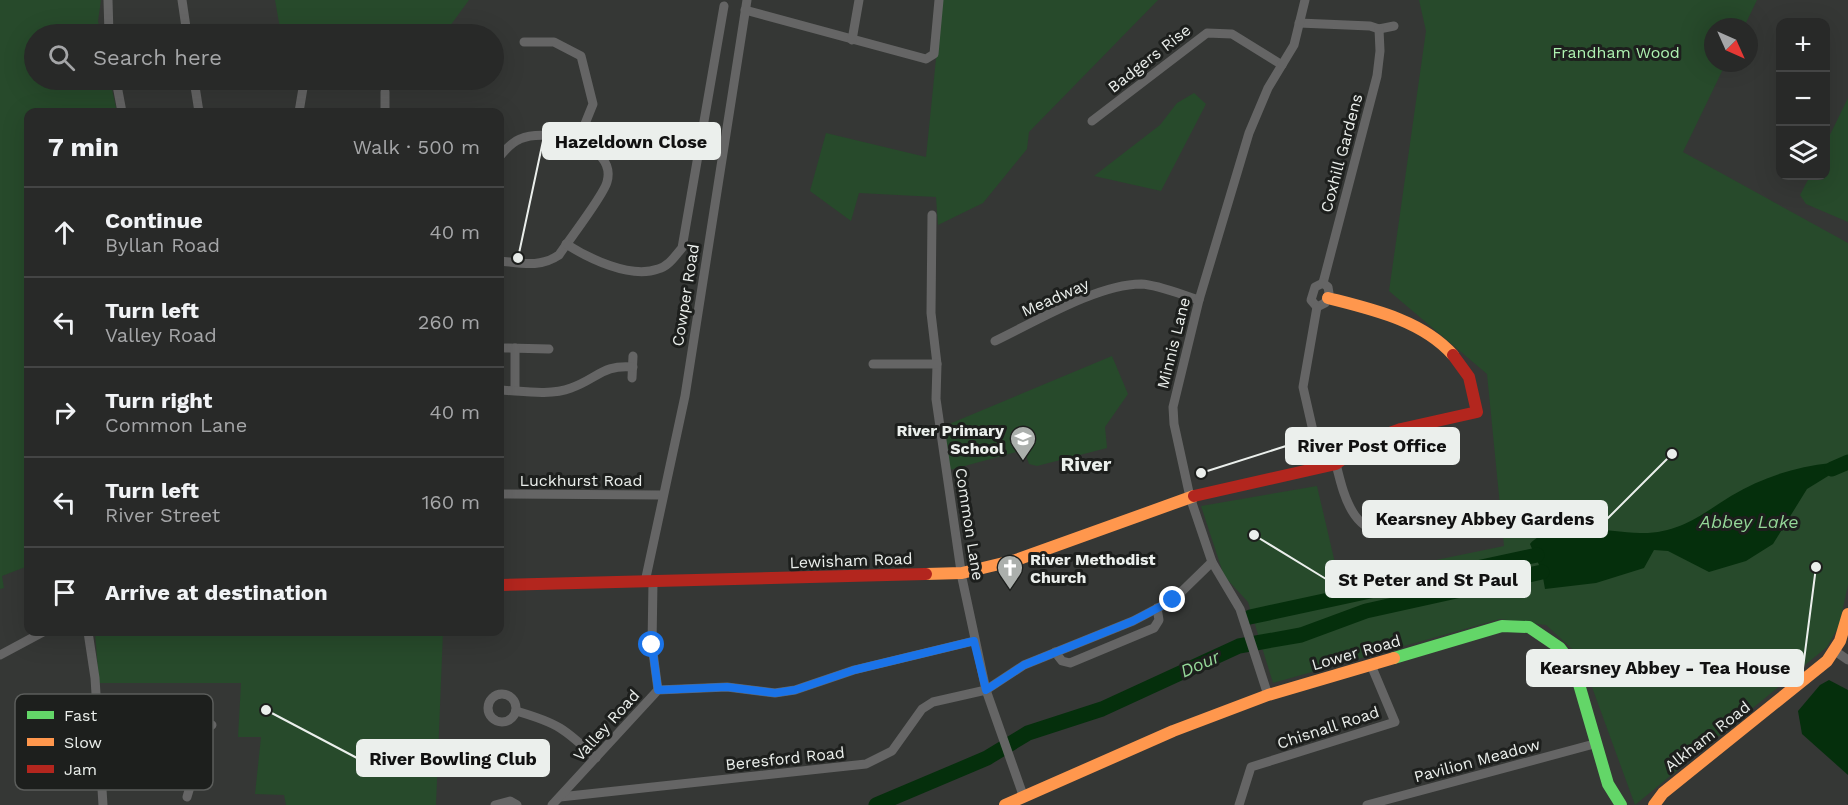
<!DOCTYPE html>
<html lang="en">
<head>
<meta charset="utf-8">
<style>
  :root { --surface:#282928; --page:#343534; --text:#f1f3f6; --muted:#a5a6a8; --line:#444545 }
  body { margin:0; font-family:"Work Sans",sans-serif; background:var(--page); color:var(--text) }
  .controls { position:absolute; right:18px; top:18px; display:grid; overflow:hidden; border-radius:12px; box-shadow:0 6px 24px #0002 }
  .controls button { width:54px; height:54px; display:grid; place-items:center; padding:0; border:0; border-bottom:2px solid var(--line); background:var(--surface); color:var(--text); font:30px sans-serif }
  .compass { position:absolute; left:1704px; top:18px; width:54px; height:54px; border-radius:50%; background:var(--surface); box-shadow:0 6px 24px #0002; rotate:135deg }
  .stop { position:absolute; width:18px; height:18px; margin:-14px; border:4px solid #1a73e8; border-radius:50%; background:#fff }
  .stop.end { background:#1a73e8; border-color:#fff; box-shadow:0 2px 6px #0008 }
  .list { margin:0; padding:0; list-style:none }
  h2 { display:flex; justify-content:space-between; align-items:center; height:78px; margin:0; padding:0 24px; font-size:26px }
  h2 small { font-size:20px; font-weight:400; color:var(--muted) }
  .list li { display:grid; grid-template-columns:39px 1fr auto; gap:18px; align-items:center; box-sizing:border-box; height:90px; padding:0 24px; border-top:2px solid var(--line) }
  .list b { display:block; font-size:22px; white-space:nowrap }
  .list p { margin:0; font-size:20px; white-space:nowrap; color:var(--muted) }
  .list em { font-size:20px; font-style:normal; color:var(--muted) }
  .icon { flex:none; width:33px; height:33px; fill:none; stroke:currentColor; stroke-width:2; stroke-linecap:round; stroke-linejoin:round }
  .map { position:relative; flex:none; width:1848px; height:805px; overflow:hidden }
  .search { position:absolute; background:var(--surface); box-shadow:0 6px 24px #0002; left:24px; top:24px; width:480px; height:66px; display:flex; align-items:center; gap:15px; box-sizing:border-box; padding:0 21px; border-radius:33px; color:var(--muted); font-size:22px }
  .panel { position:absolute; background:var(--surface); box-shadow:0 6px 24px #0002; left:24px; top:108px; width:480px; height:528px; border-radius:12px }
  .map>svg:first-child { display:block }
  .green { fill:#274a2b }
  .water { fill:#052f0c }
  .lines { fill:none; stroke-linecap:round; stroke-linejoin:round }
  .river { stroke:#052f0c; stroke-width:15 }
  .street { stroke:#656565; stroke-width:9 }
  .fast { stroke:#63d668; stroke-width:12 }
  .slow { stroke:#ff974d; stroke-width:12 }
  .jam { stroke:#b3261e; stroke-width:12 }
  .route { stroke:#1a73e8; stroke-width:8 }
  .labels { text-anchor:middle; stroke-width:6; stroke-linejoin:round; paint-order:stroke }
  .park-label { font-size:16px; fill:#aef2b1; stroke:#1d1f1d }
  .street-label { font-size:16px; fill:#ebefec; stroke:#1d1f1d }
  .poi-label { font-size:16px; font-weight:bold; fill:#ebefec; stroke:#1d1f1d; text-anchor:end }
  .water-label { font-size:18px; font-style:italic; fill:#94d798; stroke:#1d1f1d }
  .quarter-label { font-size:20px; font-weight:bold; fill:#ebefec; stroke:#1d1f1d }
  .key { fill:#1d1f1d; stroke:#5b5d5b; stroke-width:1.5 }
  .key-label { font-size:16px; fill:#ebefec }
  .leader { fill:none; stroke:#ebefec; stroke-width:2 }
  .callout-dot { fill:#ebefec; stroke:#1d1f1d; stroke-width:2 }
  .callout { fill:#ebefec; stroke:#ebefec; stroke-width:2 }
  .callout-label { font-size:18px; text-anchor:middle; font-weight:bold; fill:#111 }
</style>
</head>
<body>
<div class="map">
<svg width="1848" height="805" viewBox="0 0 1848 805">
  <rect width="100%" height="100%" fill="#353735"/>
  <g class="green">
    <polygon points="0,0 101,0 98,21 101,34 34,34 34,80 110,80 117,112 28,112 28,566 2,576 4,588 0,589"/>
    <polygon points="275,0 469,0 450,26 366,34 281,34"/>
    <polygon points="942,0 1158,0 1029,132 1027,149 983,203 938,225 936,197 859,193 851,221 810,191 826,133 926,157"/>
    <polygon points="1419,0 1757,0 1744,27 1713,27 1713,63 1726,63 1683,152 1848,243 1848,585 1839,626 1827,647 1635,805 1581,657 1546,625 1500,619 1273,683 1248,602 1224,576 1201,506 1317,486 1339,580 1504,546 1487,374 1389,291 1426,31"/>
    <polygon points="1194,93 1206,104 1161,191 1094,176 1160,125 1177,103"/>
    <polygon points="1848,98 1848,222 1806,204 1800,195 1810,176 1826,176 1826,143"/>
    <polygon points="1112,356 1128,394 1105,427 1107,448 1037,466 1029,464 1024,450 950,470 942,427"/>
    <polygon points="95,632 443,632 436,805 286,805 284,795 255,794 261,737 238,737 241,683 99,683"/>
  </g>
  <g class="water">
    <path d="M1831 463 1833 473 1807 489 1773 544 1746 561 1709 572 1668 551 1654 550 1644 568 1596 583 1545 589 1542 572 1530 544C1551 519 1610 532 1640 533 1678 534 1701 515 1731 496 1763 477 1795 467 1831 463Z"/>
    <polygon points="1829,680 1848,690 1848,775 1802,734 1798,711 1820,685"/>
  </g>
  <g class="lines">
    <g class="river">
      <polyline points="1832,469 1848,462"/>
      <polyline points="1250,617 1537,555"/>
      <polyline points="876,805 987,758 1028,733 1102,709 1239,646 1301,635 1366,611 1542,572"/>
    </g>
    <g class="street">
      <polyline points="108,0 109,34"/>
      <polyline points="182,0 187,34"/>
      <polyline points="745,10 926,59 934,54 939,0"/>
      <polyline points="1299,23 1370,26 1379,29 1394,26"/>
      <polyline points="852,40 859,0"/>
      <polyline points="524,42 554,42 581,56 593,104 578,141"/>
      <polyline points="116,80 122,112"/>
      <polyline points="194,80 199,112"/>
      <polyline points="299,112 303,88"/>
      <polyline points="385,112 385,92"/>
      <polyline points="1092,121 1207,33 1232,34 1282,65"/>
      <path d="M500 156C505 150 512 142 520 139 547 127 618 144 607 182 604 195 568 241 559 255 540 268 521 263 500 261"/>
      <polyline points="932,215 931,313 937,364 936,399 962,578 986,690 1023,795"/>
      <path d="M566 244C588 258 630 279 658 269 669 266 675 256 682 248L724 6"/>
      <polyline points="1323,283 1377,76 1380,51 1379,29"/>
      <polygon points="1323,283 1328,287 1329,293 1325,303 1317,307 1311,300 1315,287"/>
      <polyline points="1317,307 1303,387 1321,466"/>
      <path d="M995 341C1035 322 1098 284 1141 284 1160 285 1182 295 1199 300"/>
      <polyline points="505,348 549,349"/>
      <polyline points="515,348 515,390"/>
      <polyline points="873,364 937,364"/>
      <polyline points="632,378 633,356"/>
      <path d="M500 390C522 391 550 396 571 388 597 379 603 364 633 367"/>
      <path d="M1336 464C1344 497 1355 545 1403 528 1416 524 1428 515 1440 508"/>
      <polyline points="500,494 662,495"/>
      <polyline points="645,582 685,396 747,0"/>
      <polyline points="653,582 652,645 658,690"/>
      <polyline points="88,632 95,678 103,805"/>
      <polyline points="1835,651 1848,660"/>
      <polyline points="1055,652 1062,661 1070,663 1154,628 1159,620 1157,608"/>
      <polyline points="0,655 43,632"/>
      <circle cx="502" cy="708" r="14"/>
      <polyline points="1268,695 1240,609 1212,562 1190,497 1174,424 1173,407 1199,300 1249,133 1268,88 1294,45 1305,0"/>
      <path d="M516 711C558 723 565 729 596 758"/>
      <path d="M97 718C135 716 136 717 160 747 159 762 146 772 137 782"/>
      <polyline points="50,729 59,742 53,756"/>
      <polyline points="59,742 99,739"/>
      <path d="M183 745C200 761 193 776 187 797"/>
      <polyline points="160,747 189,743 212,725"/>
      <polyline points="560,797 866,764 892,751 922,709 933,702 986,690 1024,665 1133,621 1173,600 1212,562"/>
      <polyline points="495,805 510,801 517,805"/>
      <polyline points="552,805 658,690 727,687 775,693 795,690 854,670 974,641"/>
      <polyline points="1239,805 1251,767 1395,722 1371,665"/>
      <polyline points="1367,805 1594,744"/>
    </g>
    <polyline class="fast" points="1394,658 1502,626 1529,627 1560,648 1574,667 1608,784 1621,805"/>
    <g class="slow">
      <path d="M1328 298C1371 309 1422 320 1453 355"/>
      <polyline points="926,574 962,573 1016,560 1194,496"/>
      <polyline points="1005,805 1173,731 1268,695 1394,658"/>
      <polyline points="1654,805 1663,793 1827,661 1840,641 1848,614"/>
    </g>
    <g class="jam">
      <polyline points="1194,496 1336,464 1368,441 1401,429 1477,412 1469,377 1453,355"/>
      <polyline points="500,585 926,574"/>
    </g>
  </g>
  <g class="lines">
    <polyline class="route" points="652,645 658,690 727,687 775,693 795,690 854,670 974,641 986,690 1024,665 1133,621 1173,600"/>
  </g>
  <defs>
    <symbol id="school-pin" viewBox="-11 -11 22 30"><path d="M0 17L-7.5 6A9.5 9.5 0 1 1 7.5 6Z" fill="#abafac" stroke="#1d1f1d"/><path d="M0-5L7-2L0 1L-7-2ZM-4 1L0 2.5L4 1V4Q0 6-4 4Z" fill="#fff"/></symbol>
    <symbol id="church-pin" viewBox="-11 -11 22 30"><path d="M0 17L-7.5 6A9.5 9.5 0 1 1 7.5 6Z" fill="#abafac" stroke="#1d1f1d"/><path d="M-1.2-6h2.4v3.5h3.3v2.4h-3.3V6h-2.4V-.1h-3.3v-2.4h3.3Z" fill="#fff"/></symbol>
  </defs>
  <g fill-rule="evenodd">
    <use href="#school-pin" x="1008" y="424" width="30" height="40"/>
    <use href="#church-pin" x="995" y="553" width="30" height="40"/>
  </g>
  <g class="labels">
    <g class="park-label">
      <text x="1616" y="58">Frandham Wood</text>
    </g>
    <g class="street-label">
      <text transform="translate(1149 58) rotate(-38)" y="6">Badgers Rise</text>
      <text transform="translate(1341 153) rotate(-75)" y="6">Coxhill Gardens</text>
      <text transform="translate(685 295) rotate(-81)" y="6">Cowper Road</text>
      <text transform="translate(1055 297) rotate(-24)" y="6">Meadway</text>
      <text transform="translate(1173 343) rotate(-76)" y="6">Minnis Lane</text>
      <text x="581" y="486">Luckhurst Road</text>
      <text transform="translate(970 524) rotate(81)" y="6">Common Lane</text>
      <text transform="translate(851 560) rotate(-2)" y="6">Lewisham Road</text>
      <text transform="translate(1356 652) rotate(-16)" y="6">Lower Road</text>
      <text transform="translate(606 725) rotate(-48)" y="6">Valley Road</text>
      <text transform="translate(1328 727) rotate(-18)" y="6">Chisnall Road</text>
      <text transform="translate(1707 736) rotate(-38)" y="6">Alkham Road</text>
      <text transform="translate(785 758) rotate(-6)" y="6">Beresford Road</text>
      <text transform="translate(1477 760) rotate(-15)" y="6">Pavilion Meadow</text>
    </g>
    <g class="poi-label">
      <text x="1004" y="436">River Primary<tspan x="1004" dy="18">School</tspan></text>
      <text x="1030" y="565" text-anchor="start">River Methodist<tspan x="1030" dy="18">Church</tspan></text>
    </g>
    <g class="water-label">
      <text x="1749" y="528">Abbey Lake</text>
      <text transform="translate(1200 664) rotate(-24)" y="6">Dour</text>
    </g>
    <g class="quarter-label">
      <text x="1086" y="471">River</text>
    </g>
  </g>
  <rect x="15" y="694" width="198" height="96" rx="9" class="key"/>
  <rect x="27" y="711" width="27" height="8" fill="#63d668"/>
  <rect x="27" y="738" width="27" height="8" fill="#ff974d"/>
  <rect x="27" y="765" width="27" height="8" fill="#b3261e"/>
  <g class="key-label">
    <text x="64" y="721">Fast</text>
    <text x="64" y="748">Slow</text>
    <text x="64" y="775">Jam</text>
  </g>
  <path class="leader" d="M518 258L543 141M1201 473L1286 446M1672 454L1607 519M1254 535L1326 579M1816 567L1803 668M266 710L357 758"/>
  <g class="callout-dot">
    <circle cx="518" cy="258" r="6"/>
    <circle cx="1201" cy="473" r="6"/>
    <circle cx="1672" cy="454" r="6"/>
    <circle cx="1254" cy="535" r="6"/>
    <circle cx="1816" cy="567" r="6"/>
    <circle cx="266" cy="710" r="6"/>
  </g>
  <g class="callout">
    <rect x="543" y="123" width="177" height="36" rx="6"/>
    <rect x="1286" y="428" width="173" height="36" rx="6"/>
    <rect x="1363" y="501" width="244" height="36" rx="6"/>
    <rect x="1326" y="561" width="204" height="36" rx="6"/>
    <rect x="1527" y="650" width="276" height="36" rx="6"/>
    <rect x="357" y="740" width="192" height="36" rx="6"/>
  </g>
  <g class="callout-label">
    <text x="631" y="148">Hazeldown Close</text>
    <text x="1372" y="452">River Post Office</text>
    <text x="1485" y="525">Kearsney Abbey Gardens</text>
    <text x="1428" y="586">St Peter and St Paul</text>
    <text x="1665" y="674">Kearsney Abbey - Tea House</text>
    <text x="453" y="765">River Bowling Club</text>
  </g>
</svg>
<div class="controls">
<button>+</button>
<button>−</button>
<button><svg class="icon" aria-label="layers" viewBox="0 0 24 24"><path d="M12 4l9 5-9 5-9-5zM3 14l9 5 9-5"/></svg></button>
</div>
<svg class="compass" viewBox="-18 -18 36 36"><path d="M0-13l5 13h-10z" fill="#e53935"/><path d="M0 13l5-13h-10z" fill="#a5a6a8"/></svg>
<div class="stop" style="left:652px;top:645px"></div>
<div class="stop end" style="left:1173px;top:600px"></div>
<div class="search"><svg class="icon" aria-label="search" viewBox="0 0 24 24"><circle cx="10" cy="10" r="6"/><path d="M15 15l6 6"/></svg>Search here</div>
<section class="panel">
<h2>7 min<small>Walk · 500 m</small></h2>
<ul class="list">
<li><svg class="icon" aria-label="ahead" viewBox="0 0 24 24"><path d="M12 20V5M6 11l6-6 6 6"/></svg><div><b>Continue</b><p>Byllan Road</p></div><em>40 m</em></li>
<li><svg class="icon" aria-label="left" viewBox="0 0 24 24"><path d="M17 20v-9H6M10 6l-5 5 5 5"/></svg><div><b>Turn left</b><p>Valley Road</p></div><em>260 m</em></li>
<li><svg class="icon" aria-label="right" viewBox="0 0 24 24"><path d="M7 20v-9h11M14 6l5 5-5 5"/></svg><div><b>Turn right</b><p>Common Lane</p></div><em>40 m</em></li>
<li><svg class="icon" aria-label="left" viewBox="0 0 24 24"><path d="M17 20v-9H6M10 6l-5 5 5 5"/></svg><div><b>Turn left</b><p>River Street</p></div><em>160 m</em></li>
<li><svg class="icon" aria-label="arrive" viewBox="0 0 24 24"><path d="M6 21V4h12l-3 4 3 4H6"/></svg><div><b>Arrive at destination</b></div></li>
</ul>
</section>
</div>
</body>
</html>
